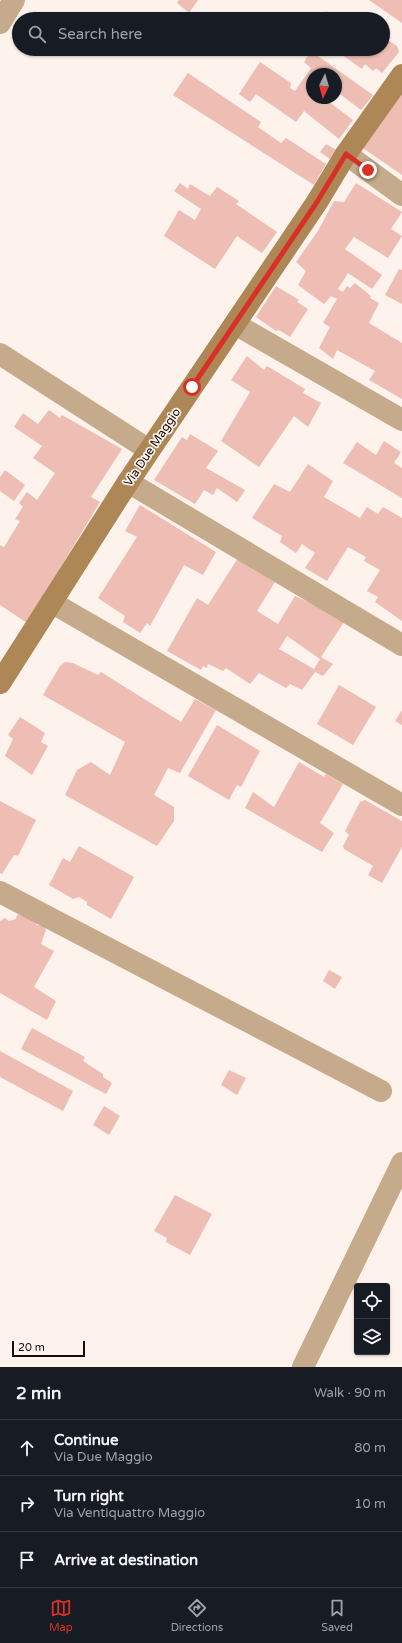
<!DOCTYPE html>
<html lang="en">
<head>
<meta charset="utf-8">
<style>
  :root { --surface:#171b24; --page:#20242c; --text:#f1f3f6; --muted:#9ea1a6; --line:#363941; --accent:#d93025 }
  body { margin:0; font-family:"Varela Round",sans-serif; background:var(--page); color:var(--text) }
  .controls { position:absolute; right:12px; bottom:12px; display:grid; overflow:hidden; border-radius:4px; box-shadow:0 1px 3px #0004 }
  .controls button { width:36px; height:36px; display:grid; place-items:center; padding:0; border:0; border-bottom:1px solid var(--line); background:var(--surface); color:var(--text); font:20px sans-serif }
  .compass { position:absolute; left:306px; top:68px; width:36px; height:36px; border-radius:50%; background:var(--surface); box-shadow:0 1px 3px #0004; rotate:185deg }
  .scale { position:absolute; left:12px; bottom:10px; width:73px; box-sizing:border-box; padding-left:4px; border:2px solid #160d08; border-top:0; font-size:11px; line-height:14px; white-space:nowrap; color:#160d08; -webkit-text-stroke:3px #fef2ec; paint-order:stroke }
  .stop { position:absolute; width:12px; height:12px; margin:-9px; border:3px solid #d93025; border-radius:50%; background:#fff }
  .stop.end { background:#d93025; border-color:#fff; box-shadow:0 1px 4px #0008 }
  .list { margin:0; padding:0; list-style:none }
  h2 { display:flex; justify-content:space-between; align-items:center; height:52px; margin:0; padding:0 16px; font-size:17px }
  h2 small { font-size:13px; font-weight:400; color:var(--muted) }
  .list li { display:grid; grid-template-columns:26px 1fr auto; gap:12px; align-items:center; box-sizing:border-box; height:56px; padding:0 16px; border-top:1px solid var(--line) }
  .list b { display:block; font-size:15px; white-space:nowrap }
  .list p { margin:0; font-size:13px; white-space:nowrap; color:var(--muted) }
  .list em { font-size:13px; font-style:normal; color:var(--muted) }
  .icon { flex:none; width:22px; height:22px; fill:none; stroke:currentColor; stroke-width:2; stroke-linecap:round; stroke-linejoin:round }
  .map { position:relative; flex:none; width:402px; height:1367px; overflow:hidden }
  .search { position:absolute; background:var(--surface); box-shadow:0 1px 3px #0004; left:12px; right:12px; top:12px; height:44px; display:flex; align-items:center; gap:10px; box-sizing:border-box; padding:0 14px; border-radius:22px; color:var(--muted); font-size:15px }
  .sheet { height:220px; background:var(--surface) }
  nav { display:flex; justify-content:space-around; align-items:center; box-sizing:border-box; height:56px; border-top:1px solid var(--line); background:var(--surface); font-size:11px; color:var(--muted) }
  nav a { display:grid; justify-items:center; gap:2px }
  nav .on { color:var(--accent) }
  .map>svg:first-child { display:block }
  .building { fill:#eebdb4; fill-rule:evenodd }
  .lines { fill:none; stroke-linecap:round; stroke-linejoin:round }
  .street { stroke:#c5ab8b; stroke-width:22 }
  .secondary { stroke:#ad8756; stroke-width:22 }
  .route { stroke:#d93025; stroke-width:5 }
  .labels { text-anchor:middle; stroke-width:3.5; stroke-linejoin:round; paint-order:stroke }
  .street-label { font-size:12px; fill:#160d08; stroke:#fef2ec }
</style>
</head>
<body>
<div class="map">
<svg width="402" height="1367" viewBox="0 0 402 1367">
  <rect width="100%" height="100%" fill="#fef2ec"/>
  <g class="building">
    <polygon points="179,0 198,0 189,13 177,3"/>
    <polygon points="369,0 402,0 402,23"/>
    <polygon points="326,11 340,19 321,19"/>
    <polygon points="383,37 397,46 399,52 382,73 376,68 373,71 365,64 362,69 334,49 383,49"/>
    <polygon points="311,51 373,95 361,110 336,91 336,74 312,74 312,98 324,98 353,120 339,139 304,111 296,122 256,94 250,102 239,94 260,62 291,83 290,88 295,91 311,68 304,62"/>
    <polygon points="188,73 261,122 258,127 281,143 286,138 326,164 314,185 173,95"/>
    <polygon points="402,92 402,175 360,146"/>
    <polygon points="326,144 336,150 330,159 320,152"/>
    <polygon points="180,183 188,189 190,184 210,196 217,187 239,201 236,204 277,232 262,253 237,236 215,269 164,236 179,210 195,220 201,209 174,191"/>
    <polygon points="356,183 402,212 391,229 402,236 388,258 354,237 345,249 382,275 372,289 348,273 338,289 343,292 347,286 350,288 355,283 371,296 370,298 379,303 369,323 402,343 402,399 369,380 375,371 337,350 333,359 319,348 330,327 323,323 337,299 331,296 324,304 298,285 306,271 296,262 318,231 334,201 344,202"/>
    <polygon points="399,269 402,270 402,304 385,295"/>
    <polygon points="276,286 299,300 297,302 308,309 290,337 279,330 276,331 256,317"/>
    <polygon points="247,356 264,370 267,366 305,389 303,393 321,403 308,427 294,416 259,467 221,441 250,392 231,380"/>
    <polygon points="49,410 60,418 62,415 122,449 91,497 100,502 27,623 0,605 0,545 4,547 20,521 15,519 23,507 19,503 27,492 37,500 55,473 33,458 42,446 14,427 23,413 38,424"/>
    <polygon points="190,434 218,451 206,468 245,490 237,502 217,488 213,495 204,490 195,504 154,480 182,437 187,440"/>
    <polygon points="384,441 401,452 394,463 402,468 402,498 343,463 357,442 376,455"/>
    <polygon points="308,464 333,481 324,497 360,518 367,507 378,514 383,507 402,518 402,621 375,602 378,597 367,591 380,570 364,561 366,557 348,547 327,581 305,568 315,553 302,544 296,553 280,542 282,536 252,518 274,484 290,492"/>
    <polygon points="5,470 25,485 14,501 0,491 0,477"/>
    <polygon points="140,505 216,552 203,575 184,565 150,626 147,623 140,633 123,622 125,616 98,598 137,537 125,531"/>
    <path d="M238 558 275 582 257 611 278 624 295 596 346 619 321 657 333 664 323 676 315 672 302 690 290 684 286 688 259 673 250 684 226 668 223 671 208 664 207 668 203 666 201 670 167 651 197 598 208 605ZM287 636 320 659 314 669 279 649Z"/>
    <polygon points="65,662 73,663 98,675 101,672 181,722 195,699 216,710 180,773 168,768 154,795 174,807 174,821 157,846 65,795 77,770 91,762 110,775 125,742 43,695 60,666"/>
    <polygon points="339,685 376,707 353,745 317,724"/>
    <polygon points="402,710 402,725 395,721"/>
    <polygon points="20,717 45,733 41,742 48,746 32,775 5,756 13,739 8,735"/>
    <polygon points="217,725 260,751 241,787 237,785 229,800 188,776"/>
    <polygon points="299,762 324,777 326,774 343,784 320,823 334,833 322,852 245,808 253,792 274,807"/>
    <polygon points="365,800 402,821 402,847 382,883 368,875 373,866 344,849 343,846 349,835 345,831 360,802"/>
    <polygon points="0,801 36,820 18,856 14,855 2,874 0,873"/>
    <polygon points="79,846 134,877 111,919 87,905 87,902 79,897 73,899 49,885 63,858 70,862"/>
    <polygon points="23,914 31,917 37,925 44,926 46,930 41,944 54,951 34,987 56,1001 47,1020 0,993 0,921 5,918 9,921 16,919 17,915"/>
    <polygon points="329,970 342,977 335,989 323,981"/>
    <polygon points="32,1028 85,1057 83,1061 103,1074 103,1077 112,1083 106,1094 21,1049"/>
    <polygon points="0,1051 73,1091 63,1111 0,1077"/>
    <polygon points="229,1070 246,1078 237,1095 221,1085"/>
    <polygon points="104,1106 120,1116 109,1135 93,1125"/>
    <polygon points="175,1195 212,1214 190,1255 166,1242 167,1238 154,1231"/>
  </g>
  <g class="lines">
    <g class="street">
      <polyline points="0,23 14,0"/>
      <polyline points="346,154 402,195"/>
      <polyline points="235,324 402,420"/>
      <polyline points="0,354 149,450"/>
      <polyline points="128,482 402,645"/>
      <polyline points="51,602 402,805"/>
      <polyline points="0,892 381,1091"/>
      <polyline points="303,1367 402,1163"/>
    </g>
    <polyline class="secondary" points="0,683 128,482 317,202 346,154 402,75"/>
  </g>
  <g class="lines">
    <polyline class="route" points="192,387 317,202 346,154 368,170"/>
  </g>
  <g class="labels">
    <g class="street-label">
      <text transform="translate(152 447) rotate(-56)" y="4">Via Due Maggio</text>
    </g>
  </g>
</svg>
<div class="controls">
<button><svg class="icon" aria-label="locate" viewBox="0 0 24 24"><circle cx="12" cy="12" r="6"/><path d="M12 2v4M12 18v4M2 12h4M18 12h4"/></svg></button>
<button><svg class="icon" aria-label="layers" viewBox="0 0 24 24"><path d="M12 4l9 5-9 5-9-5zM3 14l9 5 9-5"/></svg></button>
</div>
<svg class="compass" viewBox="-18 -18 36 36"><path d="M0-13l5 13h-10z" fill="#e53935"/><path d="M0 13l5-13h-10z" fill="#9ea1a6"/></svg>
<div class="scale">20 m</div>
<div class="stop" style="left:192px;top:387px"></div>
<div class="stop end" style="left:368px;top:170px"></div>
<div class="search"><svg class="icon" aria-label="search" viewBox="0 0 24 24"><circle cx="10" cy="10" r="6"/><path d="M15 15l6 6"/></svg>Search here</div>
</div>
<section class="sheet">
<h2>2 min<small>Walk · 90 m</small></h2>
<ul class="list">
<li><svg class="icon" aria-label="ahead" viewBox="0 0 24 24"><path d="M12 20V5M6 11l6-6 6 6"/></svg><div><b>Continue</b><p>Via Due Maggio</p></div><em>80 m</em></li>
<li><svg class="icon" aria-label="right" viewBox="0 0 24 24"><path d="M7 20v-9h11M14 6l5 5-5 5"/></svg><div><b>Turn right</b><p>Via Ventiquattro Maggio</p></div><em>10 m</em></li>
<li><svg class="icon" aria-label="arrive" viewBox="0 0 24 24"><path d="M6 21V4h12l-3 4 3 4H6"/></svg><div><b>Arrive at destination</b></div></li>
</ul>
</section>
<nav>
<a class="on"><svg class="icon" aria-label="map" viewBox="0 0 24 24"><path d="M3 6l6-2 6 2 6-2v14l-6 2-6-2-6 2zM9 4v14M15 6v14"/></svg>Map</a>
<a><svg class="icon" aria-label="directions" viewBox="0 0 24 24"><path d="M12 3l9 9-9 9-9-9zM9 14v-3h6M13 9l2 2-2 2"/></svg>Directions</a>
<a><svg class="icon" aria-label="saved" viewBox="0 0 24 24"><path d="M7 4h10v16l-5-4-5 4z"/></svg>Saved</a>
</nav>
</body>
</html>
